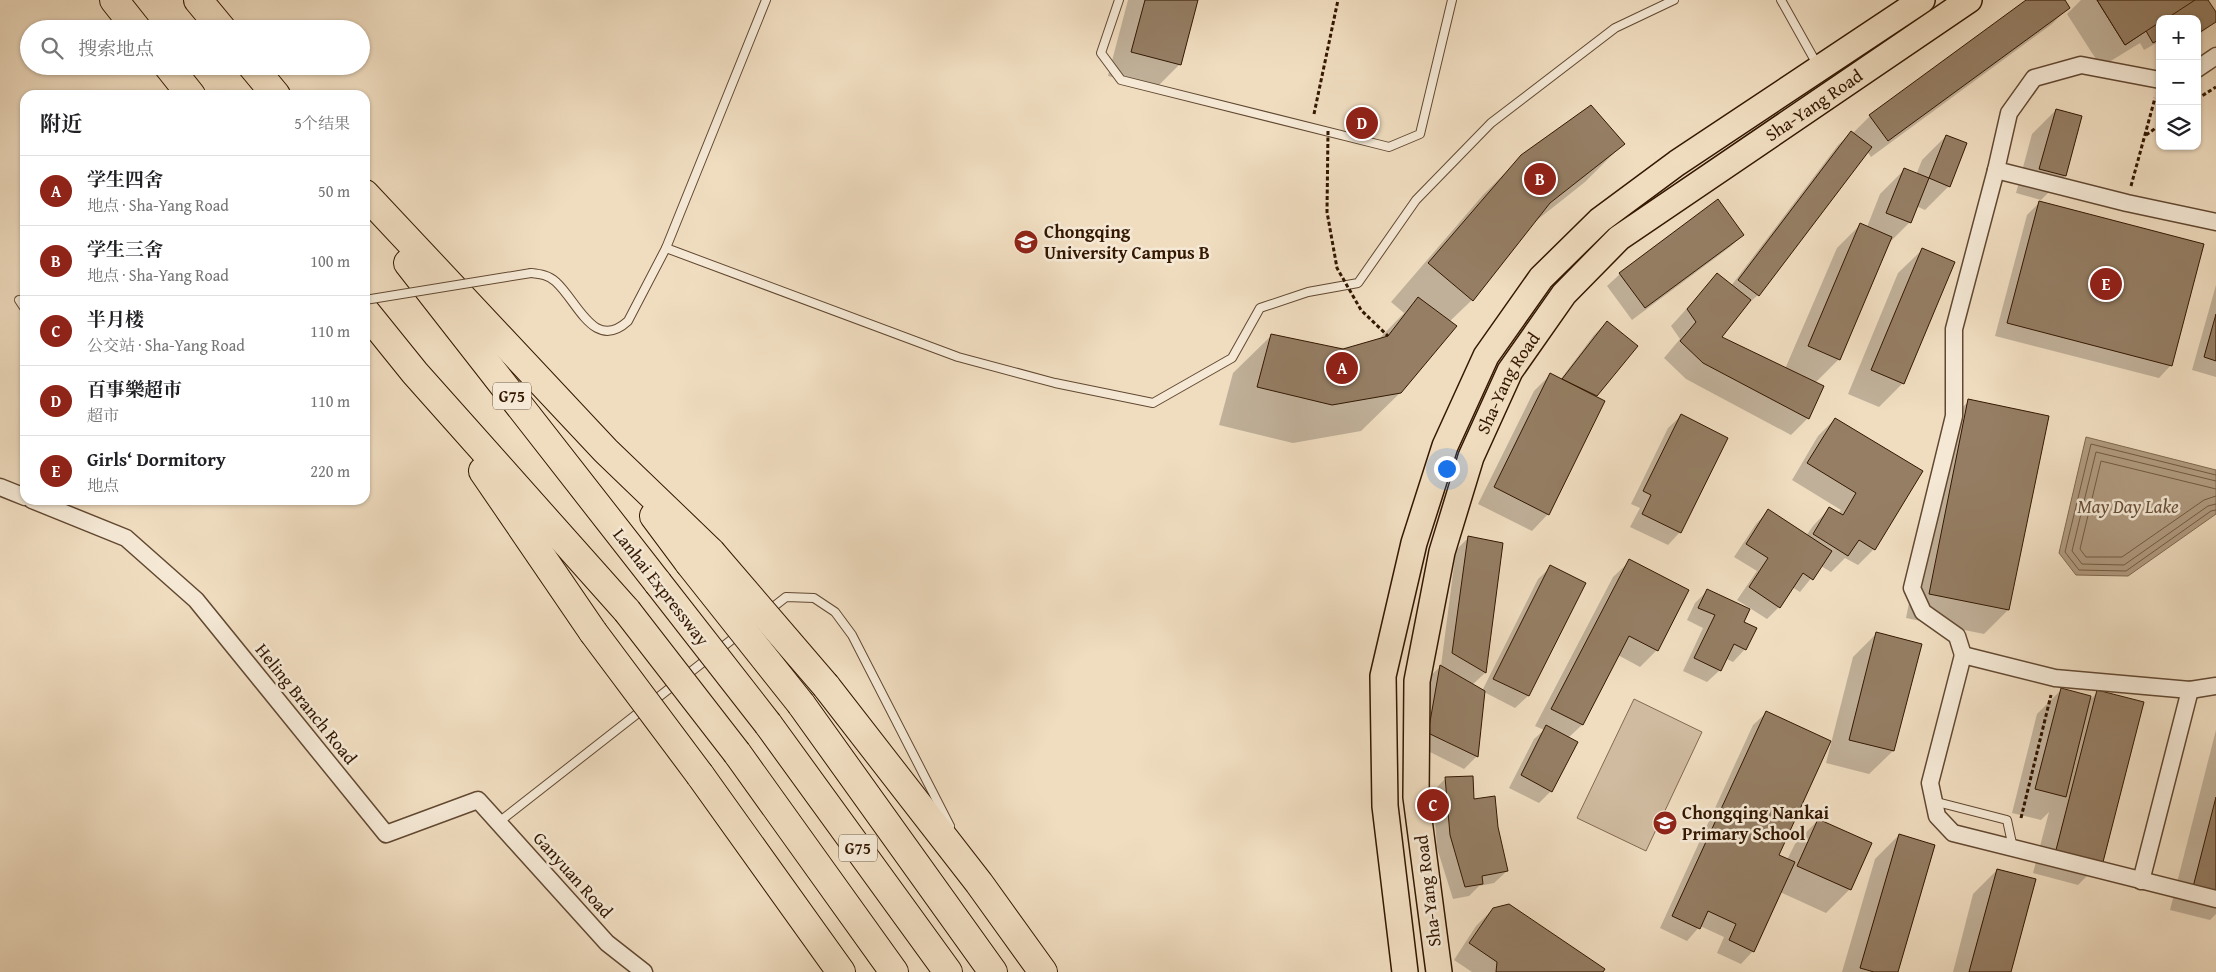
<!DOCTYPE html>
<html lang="zh">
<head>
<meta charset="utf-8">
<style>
  :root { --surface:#fff; --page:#f6f6f6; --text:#202124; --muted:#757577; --line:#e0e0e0; --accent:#8f2418 }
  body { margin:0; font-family:"Gentium Book Plus","Noto Serif SC",serif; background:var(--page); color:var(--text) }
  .controls { position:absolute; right:15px; top:15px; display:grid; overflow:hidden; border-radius:10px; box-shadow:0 1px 4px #0004 }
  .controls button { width:45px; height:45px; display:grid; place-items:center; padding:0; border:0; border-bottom:1px solid var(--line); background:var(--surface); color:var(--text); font:25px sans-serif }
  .you { position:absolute; left:1446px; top:468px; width:18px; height:18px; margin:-12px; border:4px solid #fff; border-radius:50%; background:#1a73e8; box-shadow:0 0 0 8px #1a73e833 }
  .badge { display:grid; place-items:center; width:32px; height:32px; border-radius:50%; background:var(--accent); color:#fff; font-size:16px; font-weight:700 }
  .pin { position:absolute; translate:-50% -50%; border:2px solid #fff; box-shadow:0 1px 5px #0006 }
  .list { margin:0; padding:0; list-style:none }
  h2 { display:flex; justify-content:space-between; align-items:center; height:65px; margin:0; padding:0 20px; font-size:21px }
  h2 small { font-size:16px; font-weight:400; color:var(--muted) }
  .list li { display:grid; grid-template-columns:32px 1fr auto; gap:15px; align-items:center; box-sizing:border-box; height:70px; padding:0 20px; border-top:1px solid var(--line) }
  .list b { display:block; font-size:19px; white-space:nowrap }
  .list p { margin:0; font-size:16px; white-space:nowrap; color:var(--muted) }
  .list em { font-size:16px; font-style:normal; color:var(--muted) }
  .icon { flex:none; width:28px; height:28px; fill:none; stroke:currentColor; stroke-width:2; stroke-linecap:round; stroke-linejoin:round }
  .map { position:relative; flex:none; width:2216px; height:972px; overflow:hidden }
  .search { position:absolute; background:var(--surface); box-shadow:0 1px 4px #0004; left:20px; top:20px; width:350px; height:55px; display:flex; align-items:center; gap:12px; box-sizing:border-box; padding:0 18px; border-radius:28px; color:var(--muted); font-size:19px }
  .panel { position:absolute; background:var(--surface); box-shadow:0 1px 4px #0004; left:20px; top:90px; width:350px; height:415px; border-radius:15px }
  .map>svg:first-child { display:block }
  .green { fill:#d0bba0; stroke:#826950 }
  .water { fill:#b09a7f; stroke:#7e664d }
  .shadow { fill:#0003 }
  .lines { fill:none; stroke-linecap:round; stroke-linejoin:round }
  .shore { stroke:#725840; stroke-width:1 }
  .building { fill:#957e64; stroke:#331701 }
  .service-casing { stroke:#624831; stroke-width:10 }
  .minor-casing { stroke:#624831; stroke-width:19 }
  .primary-casing { stroke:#331701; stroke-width:28 }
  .motorway-casing { stroke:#331701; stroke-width:30 }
  .path { stroke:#331701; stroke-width:3; stroke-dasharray:4 2.5; stroke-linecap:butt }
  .service { stroke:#f5e9d6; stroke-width:8 }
  .minor { stroke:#f5e9d6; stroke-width:16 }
  .primary { stroke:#f0ddc0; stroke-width:25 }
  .motorway { stroke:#f0ddc0; stroke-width:28 }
  .service-bridge-casing { stroke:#624831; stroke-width:10; stroke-linecap:butt }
  .motorway-bridge-casing { stroke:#331701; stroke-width:30; stroke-linecap:butt }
  .path-bridge { stroke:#331701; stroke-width:3; stroke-dasharray:4 2.5; stroke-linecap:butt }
  .service-bridge { stroke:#f5e9d6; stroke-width:8 }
  .motorway-bridge { stroke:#f0ddc0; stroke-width:28 }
  .labels { text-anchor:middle; stroke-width:5; stroke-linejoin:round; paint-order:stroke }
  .shield { fill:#f5e9d6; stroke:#6d5641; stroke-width:1 }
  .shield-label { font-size:16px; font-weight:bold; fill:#331701 }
  .street-label { font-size:18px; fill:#331701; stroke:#f5e9d6 }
  .poi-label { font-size:18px; font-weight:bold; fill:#331701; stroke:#f5e9d6; text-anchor:start }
  .water-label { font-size:19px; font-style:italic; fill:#654b33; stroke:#f5e9d6 }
</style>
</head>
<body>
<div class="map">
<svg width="2216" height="972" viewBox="0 0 2216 972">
  <rect width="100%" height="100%" fill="#f0ddc0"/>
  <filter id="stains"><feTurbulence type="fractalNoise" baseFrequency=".004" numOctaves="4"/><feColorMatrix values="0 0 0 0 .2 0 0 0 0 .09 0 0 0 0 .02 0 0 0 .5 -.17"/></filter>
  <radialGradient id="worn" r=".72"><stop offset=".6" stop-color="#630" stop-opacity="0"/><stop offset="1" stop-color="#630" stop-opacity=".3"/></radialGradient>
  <polygon class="green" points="1634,699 1702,732 1646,851 1577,818"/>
  <polygon class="water" points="2086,437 2216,470 2216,514 2128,576 2076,575 2059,553"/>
  <g class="shadow">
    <polygon points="1128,0 1197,0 1180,64 1156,88 1108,76"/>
    <polygon points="2028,0 2063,0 2069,7 2052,24 1871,157 1867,151 1758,295 1744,307 1720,338 1785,369 1837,248 1860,225 1867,227 1880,194 1904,170 1916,175 1922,160 1946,136 1949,186 1925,210 1916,206 1910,222 1888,244 1839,359 1815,383 1822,386 1808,418 1791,435 1686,379 1664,358 1680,339 1671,326 1717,275 1731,286 1838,145 1851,133 1852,134 1870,116"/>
    <polygon points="2081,0 2207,0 2216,14 2216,22 2197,36 2197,19 2160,19 2160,41 2144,50 2140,43 2101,67 2067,14"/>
    <polygon points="2056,110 2080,117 2065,176 2041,200 2016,193 2032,134"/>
    <polygon points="1623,144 1585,182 1532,224 1472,300 1449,322 1400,393 1361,431 1293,443 1219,425 1233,373 1272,335 1343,350 1378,340 1404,313 1391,302 1483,195 1522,156"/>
    <polygon points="2039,203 2171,365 2159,378 1995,336 2027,215"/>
    <polygon points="1743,235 1730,247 1632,320 1607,286 1620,274"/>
    <polygon points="1922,250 1903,383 1879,407 1848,394 1898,273"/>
    <polygon points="2216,285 2216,377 2192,370"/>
    <polygon points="1607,322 1636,346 1594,397 1548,514 1532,531 1478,504 1534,391 1550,375 1560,380 1594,335"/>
    <polygon points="1969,401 2047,416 2008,610 1984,634 1906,618 1945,424"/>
    <polygon points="1681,416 1680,532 1668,545 1630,527 1640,508 1631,504 1668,428"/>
    <polygon points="1835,419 1874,549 1858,565 1845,558 1831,572 1821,566 1800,592 1792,587 1779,607 1767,619 1737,600 1757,571 1734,557 1756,524 1768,511 1806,536 1813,526 1829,509 1838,514 1841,510 1792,480 1818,436"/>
    <polygon points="1469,537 1501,544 1485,673 1472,685 1482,691 1538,579 1551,567 1584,583 1528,696 1515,708 1484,692 1477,756 1464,769 1416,745 1427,679 1441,666 1456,550"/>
    <polygon points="1630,561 1657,650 1640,667 1618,655 1582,725 1568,738 1551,791 1539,803 1509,788 1534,739 1544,730 1535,726 1613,577"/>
    <polygon points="1708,590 1745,649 1733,662 1725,658 1720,670 1707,682 1683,671 1703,628 1687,620 1695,603"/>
    <polygon points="1876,634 1893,751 1869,774 1826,763 1853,657"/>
    <polygon points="2061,690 2092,698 2098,692 2102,861 2078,885 2033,873 2049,812 2041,820 2012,813 2037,714"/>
    <polygon points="1766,713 1777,855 1787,860 1795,844 1818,820 1850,889 1826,913 1780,892 1753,951 1741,964 1717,953 1724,937 1700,926 1687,941 1660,928 1753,725"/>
    <polygon points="2216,730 2216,914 2210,920 2170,910"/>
    <polygon points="1446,778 1497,828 1507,871 1494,883 1479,886 1469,896 1453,899 1437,848 1433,791"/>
    <polygon points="1899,835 1897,972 1842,972 1875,859"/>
    <polygon points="1997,870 2010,972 1953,972 1973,894"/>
    <polygon points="1493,909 1602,972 1472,972 1454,960 1476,926"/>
  </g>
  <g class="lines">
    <g class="shore">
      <polyline points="2216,475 2091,444 2065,552 2079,570 2126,571 2211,511 2216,510"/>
      <polyline points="2216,481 2096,452 2072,551 2082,564 2124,565 2208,506 2216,504"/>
      <polyline points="2216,489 2101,461 2080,549 2086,557 2122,557 2204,500 2216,496"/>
    </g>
  </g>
  <g class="building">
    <polygon points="1145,0 1198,0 1181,65 1131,52"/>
    <polygon points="2026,0 2065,0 2070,8 1888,141 1869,115"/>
    <polygon points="2097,0 2208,0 2216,12 2216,22 2197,34 2197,19 2160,19 2160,39 2153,43 2146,31 2125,45"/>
    <polygon points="2097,0 2195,0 2166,19 2160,19 2160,22 2125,45"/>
    <polygon points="1591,105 1625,144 1550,203 1473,301 1428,263 1521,155"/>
    <polygon points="2056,109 2082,116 2066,176 2039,169"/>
    <polygon points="1851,131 1872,147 1759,296 1738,280"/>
    <polygon points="1946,135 1967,143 1950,187 1929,178"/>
    <polygon points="1904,168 1929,178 1911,223 1886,213"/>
    <polygon points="1718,199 1744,235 1645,308 1619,273"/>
    <polygon points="2039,201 2204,244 2172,366 2007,323"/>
    <polygon points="1860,223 1892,237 1840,360 1808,346"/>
    <polygon points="1922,248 1955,262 1904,384 1871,370"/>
    <polygon points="1717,273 1751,300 1722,337 1824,386 1809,419 1703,363 1680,341 1696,322 1687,309"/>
    <polygon points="1418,297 1457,326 1401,393 1332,405 1257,387 1271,334 1343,349 1388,336"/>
    <polygon points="2216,314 2216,361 2204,357"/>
    <polygon points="1607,321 1638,346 1597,396 1562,379"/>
    <polygon points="1550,373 1605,401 1549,515 1494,487"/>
    <polygon points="1968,399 2049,416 2009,610 1929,594"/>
    <polygon points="1681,414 1728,438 1681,533 1642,514 1651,495 1643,491"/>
    <polygon points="1835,418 1923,471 1875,550 1859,540 1848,556 1813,534 1829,507 1843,515 1856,493 1807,463"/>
    <polygon points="1768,509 1832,551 1813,580 1803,573 1780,608 1749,587 1768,558 1746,544"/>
    <polygon points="1468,536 1503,543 1486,673 1452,653"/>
    <polygon points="1629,559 1689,590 1658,651 1629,636 1583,725 1551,709"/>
    <polygon points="1550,565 1586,583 1529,696 1493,679"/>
    <polygon points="1707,589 1750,609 1744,622 1757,628 1746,650 1734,644 1721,671 1694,658 1715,615 1698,608"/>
    <polygon points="1876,632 1922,644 1894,751 1849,740"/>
    <polygon points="1440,665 1485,691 1478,757 1428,733"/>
    <polygon points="2061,688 2091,696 2066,797 2035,789"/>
    <polygon points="2097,690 2144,702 2103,862 2056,850"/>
    <polygon points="1766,711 1831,741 1779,855 1795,862 1754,952 1729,940 1736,924 1708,911 1700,929 1672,916"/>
    <polygon points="1546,725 1578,742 1552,792 1521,775"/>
    <polygon points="1473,776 1474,799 1495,796 1498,827 1508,871 1482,876 1483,884 1465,887 1450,835 1445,777"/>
    <polygon points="2216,797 2216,893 2193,887"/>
    <polygon points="1818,819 1872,843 1851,890 1797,866"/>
    <polygon points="1899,834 1935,845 1898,972 1874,972 1860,968"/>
    <polygon points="1997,869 2036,879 2011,972 1969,972"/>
    <polygon points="1509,904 1605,969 1603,972 1496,972 1497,962 1469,943 1493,908"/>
  </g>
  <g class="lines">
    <defs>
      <g id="service">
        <polyline points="766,0 666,248 958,357 1055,383 1153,403 1232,358 1260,308 1308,292 1358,283 1416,200 1491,123 1615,28 1674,0"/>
        <polyline points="1119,0 1101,53 1121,80 1389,147 1420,134 1452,0"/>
        <polyline points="1781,0 1818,66"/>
        <path d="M531 273C540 274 549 275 556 282 578 302 594 352 628 321L666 248"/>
        <polyline points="19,300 25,309"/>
        <polyline points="768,611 786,597 814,598 835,612 852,635 950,826"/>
        <polyline points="1933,801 2007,820 2013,848"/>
        <polyline points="499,822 739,634"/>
      </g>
      <g id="minor">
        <polyline points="2197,69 2216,56"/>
        <polyline points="2160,80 2081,65 2034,78 2009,113 1996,170 2127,203 2216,222"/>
        <polyline points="0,487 25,497"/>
        <polyline points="32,500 126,538 196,600 386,834 478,800 607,943 644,972"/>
        <polyline points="1963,655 1957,636 1923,612 1912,588 1954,416 1954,329 1996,170"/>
        <polyline points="2216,686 2190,690 2055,678 1963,655 1930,783 1937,816 1953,833 2216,899"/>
        <polyline points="2141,881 2190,690"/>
      </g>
      <g id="primary">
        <polyline points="1405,972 1385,806 1383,676 1414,543 1445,446 1486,356 1541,278 1600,220 1677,163 1922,0"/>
        <path id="s1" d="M1439 972 1416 797 1417 681 1442 552 1471 457 1510 371 1564 294 1619 238 1969 0"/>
      </g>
      <g id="motorway">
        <polyline points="114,0 137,29"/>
        <polyline points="198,0 222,29"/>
        <polyline points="168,66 191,95"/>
        <polyline points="252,66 276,95"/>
        <polyline points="365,194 606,451 711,552"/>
        <polyline points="408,263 658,583"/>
        <polyline points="365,311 415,373 627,611"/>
        <polyline points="483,471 593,632"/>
        <polyline points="654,516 689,563"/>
        <polyline points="826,686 979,883 1043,972"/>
        <polyline points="801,704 993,972"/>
        <polyline points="768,724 948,972"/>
        <polyline points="737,753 894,972"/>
        <polyline points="700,775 841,972"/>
      </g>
    </defs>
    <use href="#service" class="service-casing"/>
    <use href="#minor" class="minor-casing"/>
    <use href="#primary" class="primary-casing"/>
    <use href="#motorway" class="motorway-casing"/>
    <g class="path">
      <polyline points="2197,99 2216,87"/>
      <polyline points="1314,114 1338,0"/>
      <polyline points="2146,135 2160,125"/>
      <polyline points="2131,186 2155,98"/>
      <polyline points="2021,818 2051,695"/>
    </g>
    <use href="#service" class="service"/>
    <use href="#minor" class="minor"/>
    <use href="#primary" class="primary"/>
    <use href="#motorway" class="motorway"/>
    <defs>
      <polyline id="service-bridge" points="365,300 531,273"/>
      <g id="motorway-bridge">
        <polyline points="711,552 826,686"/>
        <polyline points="689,563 801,704"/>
        <polyline points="658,583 768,724"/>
        <polyline points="627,611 737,753"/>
        <polyline points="593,632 700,775"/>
      </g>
    </defs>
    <use href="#service-bridge" class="service-bridge-casing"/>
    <use href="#motorway-bridge" class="motorway-bridge-casing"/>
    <polyline class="path-bridge" points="1328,131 1327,212 1337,268 1361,310 1388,336"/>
    <use href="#service-bridge" class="service-bridge"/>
    <use href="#motorway-bridge" class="motorway-bridge"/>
  </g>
  <defs>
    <symbol id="university-disc" viewBox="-11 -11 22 22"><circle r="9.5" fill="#8f2418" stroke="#f5e9d6"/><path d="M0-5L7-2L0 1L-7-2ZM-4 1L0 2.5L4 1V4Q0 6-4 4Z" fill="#fff"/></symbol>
    <symbol id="school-disc" viewBox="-11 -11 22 22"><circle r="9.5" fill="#8f2418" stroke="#f5e9d6"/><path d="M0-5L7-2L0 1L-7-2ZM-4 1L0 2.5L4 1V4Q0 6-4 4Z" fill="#fff"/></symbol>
  </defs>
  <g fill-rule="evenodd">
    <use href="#university-disc" x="1012" y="228" width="28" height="28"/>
    <use href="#school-disc" x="1651" y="809" width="28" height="28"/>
  </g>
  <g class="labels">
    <g class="shield">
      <rect x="493" y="382.5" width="38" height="27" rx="4"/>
      <rect x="839" y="834.5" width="38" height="27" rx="4"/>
    </g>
    <g class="shield-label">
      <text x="512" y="402">G75</text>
      <text x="858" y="854">G75</text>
    </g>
    <g class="street-label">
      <text dy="6" stroke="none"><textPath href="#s1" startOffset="1026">Sha-Yang Road</textPath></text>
      <text dy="6" stroke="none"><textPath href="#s1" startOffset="606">Sha-Yang Road</textPath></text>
      <text transform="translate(661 587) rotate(52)" y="6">Lanhai Expressway</text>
      <text transform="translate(306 704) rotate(51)" y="6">Heling Branch Road</text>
      <text transform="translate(573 875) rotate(48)" y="6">Ganyuan Road</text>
      <text transform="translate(1428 891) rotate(-97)" y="6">Sha-Yang Road</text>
    </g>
    <g class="poi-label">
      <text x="1044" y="238">Chongqing<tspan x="1044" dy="21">University Campus B</tspan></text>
      <text x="1682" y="819">Chongqing Nankai<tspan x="1682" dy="21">Primary School</tspan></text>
    </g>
    <g class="water-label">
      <text x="2128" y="513">May Day Lake</text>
    </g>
  </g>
  <rect width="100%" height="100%" filter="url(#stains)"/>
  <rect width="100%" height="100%" fill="url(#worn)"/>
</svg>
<div class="controls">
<button>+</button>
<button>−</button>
<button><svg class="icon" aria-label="layers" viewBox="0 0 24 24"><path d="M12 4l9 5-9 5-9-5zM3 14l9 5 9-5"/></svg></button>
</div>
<div class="you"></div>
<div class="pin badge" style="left:1342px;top:368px">A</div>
<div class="pin badge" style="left:1540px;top:179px">B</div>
<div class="pin badge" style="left:1433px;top:805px">C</div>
<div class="pin badge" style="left:1362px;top:123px">D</div>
<div class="pin badge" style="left:2106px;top:284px">E</div>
<div class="search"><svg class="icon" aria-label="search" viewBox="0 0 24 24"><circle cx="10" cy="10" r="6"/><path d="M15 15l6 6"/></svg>搜索地点</div>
<section class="panel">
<h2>附近<small>5个结果</small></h2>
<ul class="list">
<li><span class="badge">A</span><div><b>学生四舍</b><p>地点 · Sha-Yang Road</p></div><em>50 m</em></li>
<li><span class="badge">B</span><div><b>学生三舍</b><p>地点 · Sha-Yang Road</p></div><em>100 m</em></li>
<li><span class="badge">C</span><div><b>半月楼</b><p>公交站 · Sha-Yang Road</p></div><em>110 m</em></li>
<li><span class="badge">D</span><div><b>百事樂超市</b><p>超市</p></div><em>110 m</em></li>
<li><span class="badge">E</span><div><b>Girls‘ Dormitory</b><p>地点</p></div><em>220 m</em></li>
</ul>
</section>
</div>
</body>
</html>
